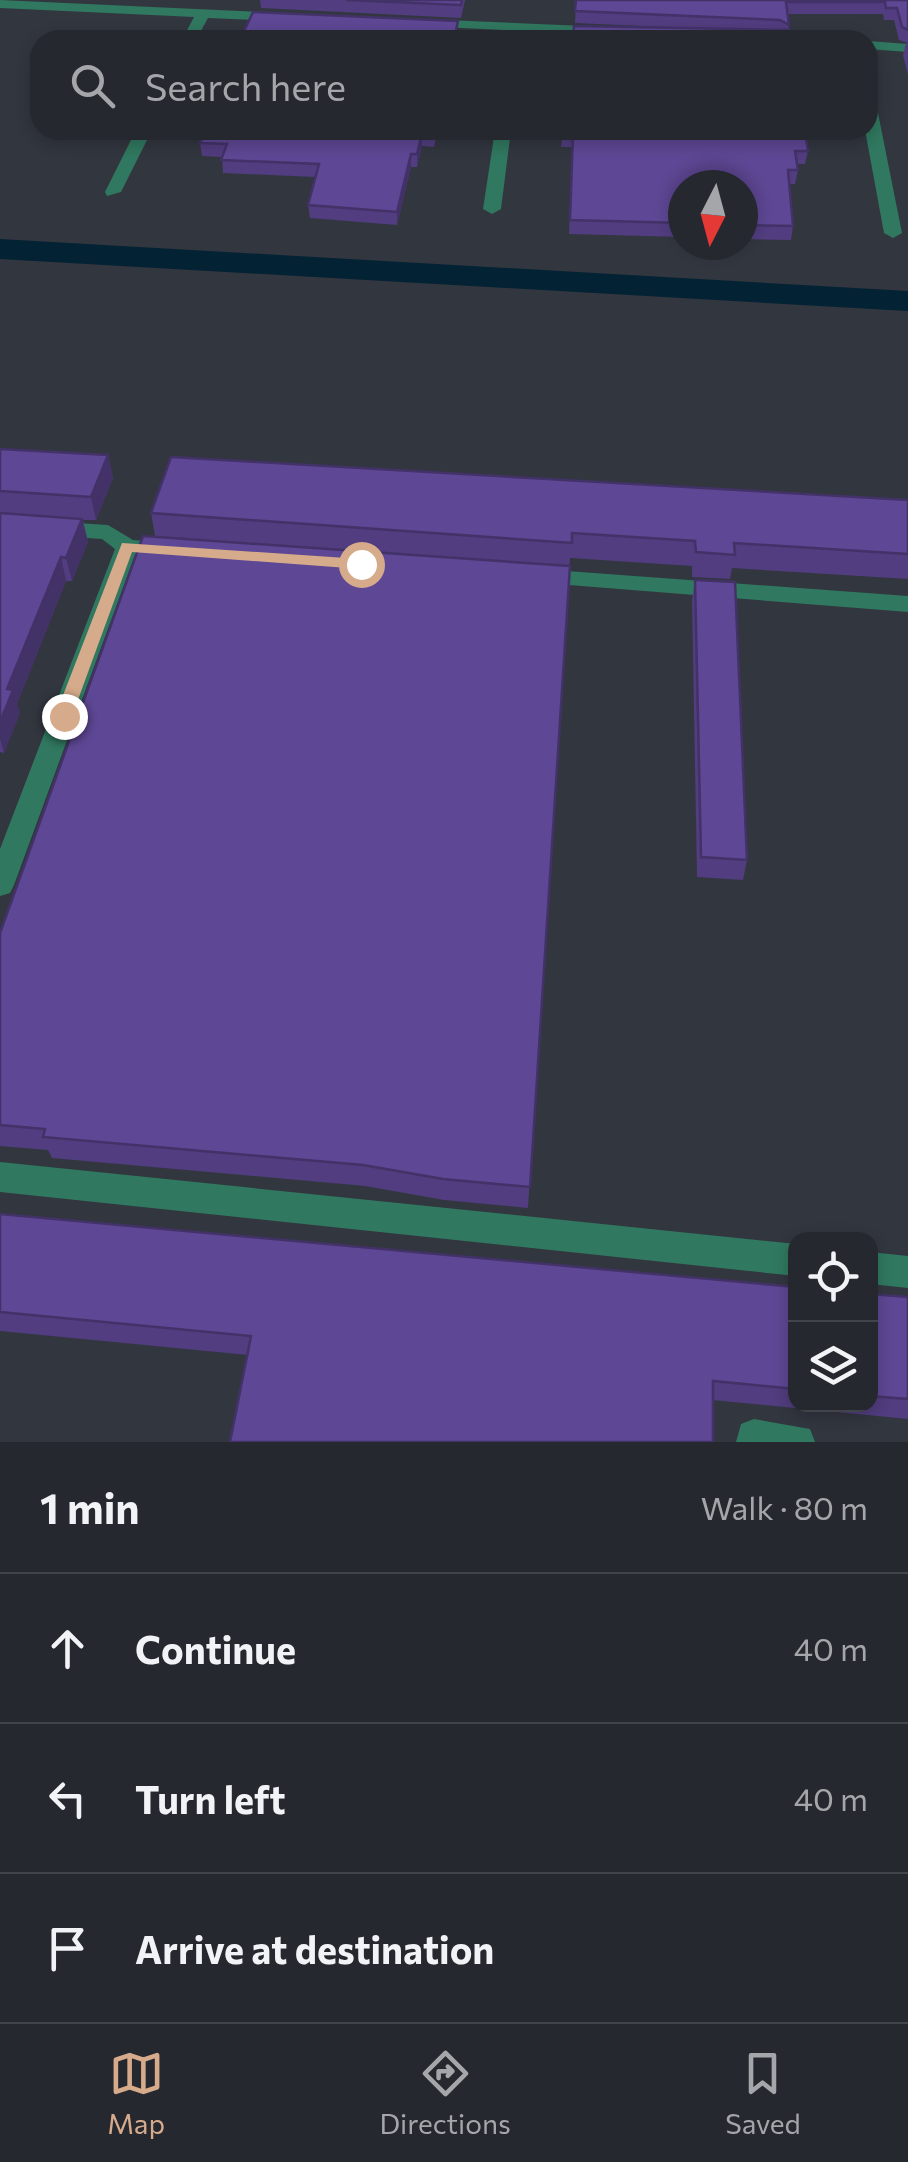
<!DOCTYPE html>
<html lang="en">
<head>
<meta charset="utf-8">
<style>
  :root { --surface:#26282f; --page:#2e3037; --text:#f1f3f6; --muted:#a4a6aa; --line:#42444b; --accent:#d6ab8b }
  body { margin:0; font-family:Commissioner,sans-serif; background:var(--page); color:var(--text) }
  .controls { position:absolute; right:30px; bottom:30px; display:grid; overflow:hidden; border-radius:20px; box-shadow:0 5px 15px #0003 }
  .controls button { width:90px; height:90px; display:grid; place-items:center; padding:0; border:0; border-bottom:2px solid var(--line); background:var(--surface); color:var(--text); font:50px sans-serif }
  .compass { position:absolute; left:668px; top:170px; width:90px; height:90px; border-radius:50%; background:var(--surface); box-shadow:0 5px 15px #0003; rotate:186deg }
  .stop { position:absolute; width:30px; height:30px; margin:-22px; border:8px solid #d6ab8b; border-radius:50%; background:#fff }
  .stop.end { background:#d6ab8b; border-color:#fff; box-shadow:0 2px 10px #0008 }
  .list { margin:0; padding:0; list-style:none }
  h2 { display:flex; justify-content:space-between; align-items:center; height:130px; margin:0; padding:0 40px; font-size:42px }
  h2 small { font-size:32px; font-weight:400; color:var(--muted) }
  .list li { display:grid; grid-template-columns:65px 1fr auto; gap:30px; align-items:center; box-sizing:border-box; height:150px; padding:0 40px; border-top:2px solid var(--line) }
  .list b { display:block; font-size:38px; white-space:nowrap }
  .list em { font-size:32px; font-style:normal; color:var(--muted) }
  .icon { flex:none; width:55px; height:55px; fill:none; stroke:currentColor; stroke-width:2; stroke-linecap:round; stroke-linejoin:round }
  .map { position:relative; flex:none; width:908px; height:1442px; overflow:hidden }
  .search { position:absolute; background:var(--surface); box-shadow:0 5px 15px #0003; left:30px; right:30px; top:30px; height:110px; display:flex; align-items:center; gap:25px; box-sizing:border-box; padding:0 35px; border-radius:30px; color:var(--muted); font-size:38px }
  .sheet { height:580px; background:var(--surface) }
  nav { display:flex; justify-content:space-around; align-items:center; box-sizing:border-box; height:140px; border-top:2px solid var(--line); background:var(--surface); font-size:28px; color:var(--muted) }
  nav a { display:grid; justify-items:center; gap:5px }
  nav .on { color:var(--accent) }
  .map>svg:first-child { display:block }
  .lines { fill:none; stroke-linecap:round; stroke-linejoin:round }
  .canal { fill:#032234; fill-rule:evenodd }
  .minor { fill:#30785f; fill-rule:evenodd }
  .wall { fill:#513d7f }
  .shaded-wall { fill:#423268 }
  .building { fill:#5e4794; stroke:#423268; stroke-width:2.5 }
  .route { fill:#d6ab8b }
</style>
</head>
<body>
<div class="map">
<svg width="908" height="1442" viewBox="0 0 908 1442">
  <rect width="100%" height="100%" fill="#32363f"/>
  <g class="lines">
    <polygon class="canal" points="0,239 908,291 908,311 0,259"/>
    <g class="minor">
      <polygon points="0,0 283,13 290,17 283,21 208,18 196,40 182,40 194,17 0,8"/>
      <polygon points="423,19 608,27 615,31 608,35 418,26 418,20"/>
      <polygon points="868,41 908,44 908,52 868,49"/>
      <polygon points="868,98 876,103 902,233 893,238 884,233 865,130"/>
      <polygon points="136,130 152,130 121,192 107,196 105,192"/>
      <polygon points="495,130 511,130 501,209 492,214 483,209"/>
      <polygon points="0,518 108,525 133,540 170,543 181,550 170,557 135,555 14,885 10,893 0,896 0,849 115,549 102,539 0,532"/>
      <polygon points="539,569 908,596 908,612 531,582 528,577 531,572"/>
      <polygon points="0,1162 796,1244 796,1276 0,1192"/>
      <polygon points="870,1252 908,1256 908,1288 870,1284"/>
      <polygon points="754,1419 810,1429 815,1442 736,1442 741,1424"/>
    </g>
  </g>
  <g class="wall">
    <polygon points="260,0 465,0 461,18 261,8"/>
    <polygon points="576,0 908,0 908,43 899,40 894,20 884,20 883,14 788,14 789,30 686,28 575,23"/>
    <polygon points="906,43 908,43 908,75 903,55"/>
    <polygon points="201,130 438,130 434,147 422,146 417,167 411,167 397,225 310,218 308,205 315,177 223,173 222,157 202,156 200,143 204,134 202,134"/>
    <polygon points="563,130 808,151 805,164 797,164 798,170 795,184 790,184 793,226 791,240 743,239 743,185 683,185 683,237 569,234 572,147 561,147"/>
    <polygon points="0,449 108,455 113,478 96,520 83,520 88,542 72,581 66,581 17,704 20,713 4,753 0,752"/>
    <polygon points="908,500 908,579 732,568 730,579 692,577 692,566 570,558 528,1208 444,1200 365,1186 52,1158 48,1150 0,1146 0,933 155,536 151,513"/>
    <polygon points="695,580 747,860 743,880 697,877 692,600"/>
    <polygon points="0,1214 796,1287 796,1404 870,1404 870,1294 908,1297 908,1419 0,1331"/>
  </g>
  <g class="shaded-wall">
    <polygon points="422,133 422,146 417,167 417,154"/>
    <polygon points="411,154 411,167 397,225 397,212"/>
    <polygon points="108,455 113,478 96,520 91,497"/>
    <polygon points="82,519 88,542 72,581 66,558"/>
    <polygon points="61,557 66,581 17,704 20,713 4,753 0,739 0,722 7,689"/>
  </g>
  <g class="building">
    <polygon points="346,0 462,0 461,5"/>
    <polygon points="576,0 908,0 908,30 902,27 897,8 886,8 885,2 786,2 789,25 780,20 575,11"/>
    <polygon points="253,12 458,21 454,40 240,40"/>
    <polygon points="574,26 790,30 791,40 573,40"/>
    <polygon points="206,130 435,130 434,133 422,133 417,154 411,154 397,212 308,205 319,164 221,160 227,144 200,143"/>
    <polygon points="563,130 805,130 808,151 795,151 798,170 788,170 793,226 743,225 743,185 683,185 683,223 570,220 573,134 562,134"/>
    <polygon points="0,449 108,455 91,497 0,491"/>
    <polygon points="171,457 908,500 908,554 734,543 735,555 696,552 695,541 572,533 572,543 151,513"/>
    <polygon points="0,513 82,519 66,558 61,557 7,689 13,690 0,722"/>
    <polygon points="143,536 570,566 530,1187 443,1179 363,1165 43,1137 45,1129 0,1125 0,933"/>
    <polygon points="695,580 735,582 747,860 701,857"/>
    <polygon points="0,1214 796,1287 796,1389 713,1381 713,1442 230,1442 251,1336 0,1312"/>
    <polygon points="870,1294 908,1297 908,1399 870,1396"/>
  </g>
  <polygon class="route" points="122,543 361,559 369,564 361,569 132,552 72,716 58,720 55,716"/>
</svg>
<div class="controls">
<button><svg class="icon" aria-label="locate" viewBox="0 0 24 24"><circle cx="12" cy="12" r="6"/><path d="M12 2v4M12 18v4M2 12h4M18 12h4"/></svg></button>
<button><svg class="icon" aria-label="layers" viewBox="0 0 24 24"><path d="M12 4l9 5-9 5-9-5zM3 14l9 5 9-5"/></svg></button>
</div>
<svg class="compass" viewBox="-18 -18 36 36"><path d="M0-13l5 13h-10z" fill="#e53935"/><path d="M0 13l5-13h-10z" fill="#a4a6aa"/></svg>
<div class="stop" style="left:361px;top:564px"></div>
<div class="stop end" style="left:64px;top:716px"></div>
<div class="search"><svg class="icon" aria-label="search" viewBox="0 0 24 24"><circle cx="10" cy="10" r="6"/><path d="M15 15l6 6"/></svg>Search here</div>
</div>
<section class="sheet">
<h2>1 min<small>Walk · 80 m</small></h2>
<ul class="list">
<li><svg class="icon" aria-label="ahead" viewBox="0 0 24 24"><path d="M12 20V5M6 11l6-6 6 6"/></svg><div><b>Continue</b></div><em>40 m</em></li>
<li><svg class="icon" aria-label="left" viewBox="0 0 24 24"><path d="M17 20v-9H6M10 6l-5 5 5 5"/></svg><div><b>Turn left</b></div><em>40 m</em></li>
<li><svg class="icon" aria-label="arrive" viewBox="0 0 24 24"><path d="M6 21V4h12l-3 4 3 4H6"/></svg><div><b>Arrive at destination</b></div></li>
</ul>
</section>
<nav>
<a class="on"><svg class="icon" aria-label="map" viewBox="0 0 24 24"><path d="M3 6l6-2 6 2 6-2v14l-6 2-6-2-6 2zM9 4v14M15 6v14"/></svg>Map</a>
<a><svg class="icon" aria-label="directions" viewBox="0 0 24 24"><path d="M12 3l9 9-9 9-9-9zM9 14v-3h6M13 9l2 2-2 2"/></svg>Directions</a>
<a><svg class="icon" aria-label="saved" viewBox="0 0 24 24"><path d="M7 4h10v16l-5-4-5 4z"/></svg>Saved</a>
</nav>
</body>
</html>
